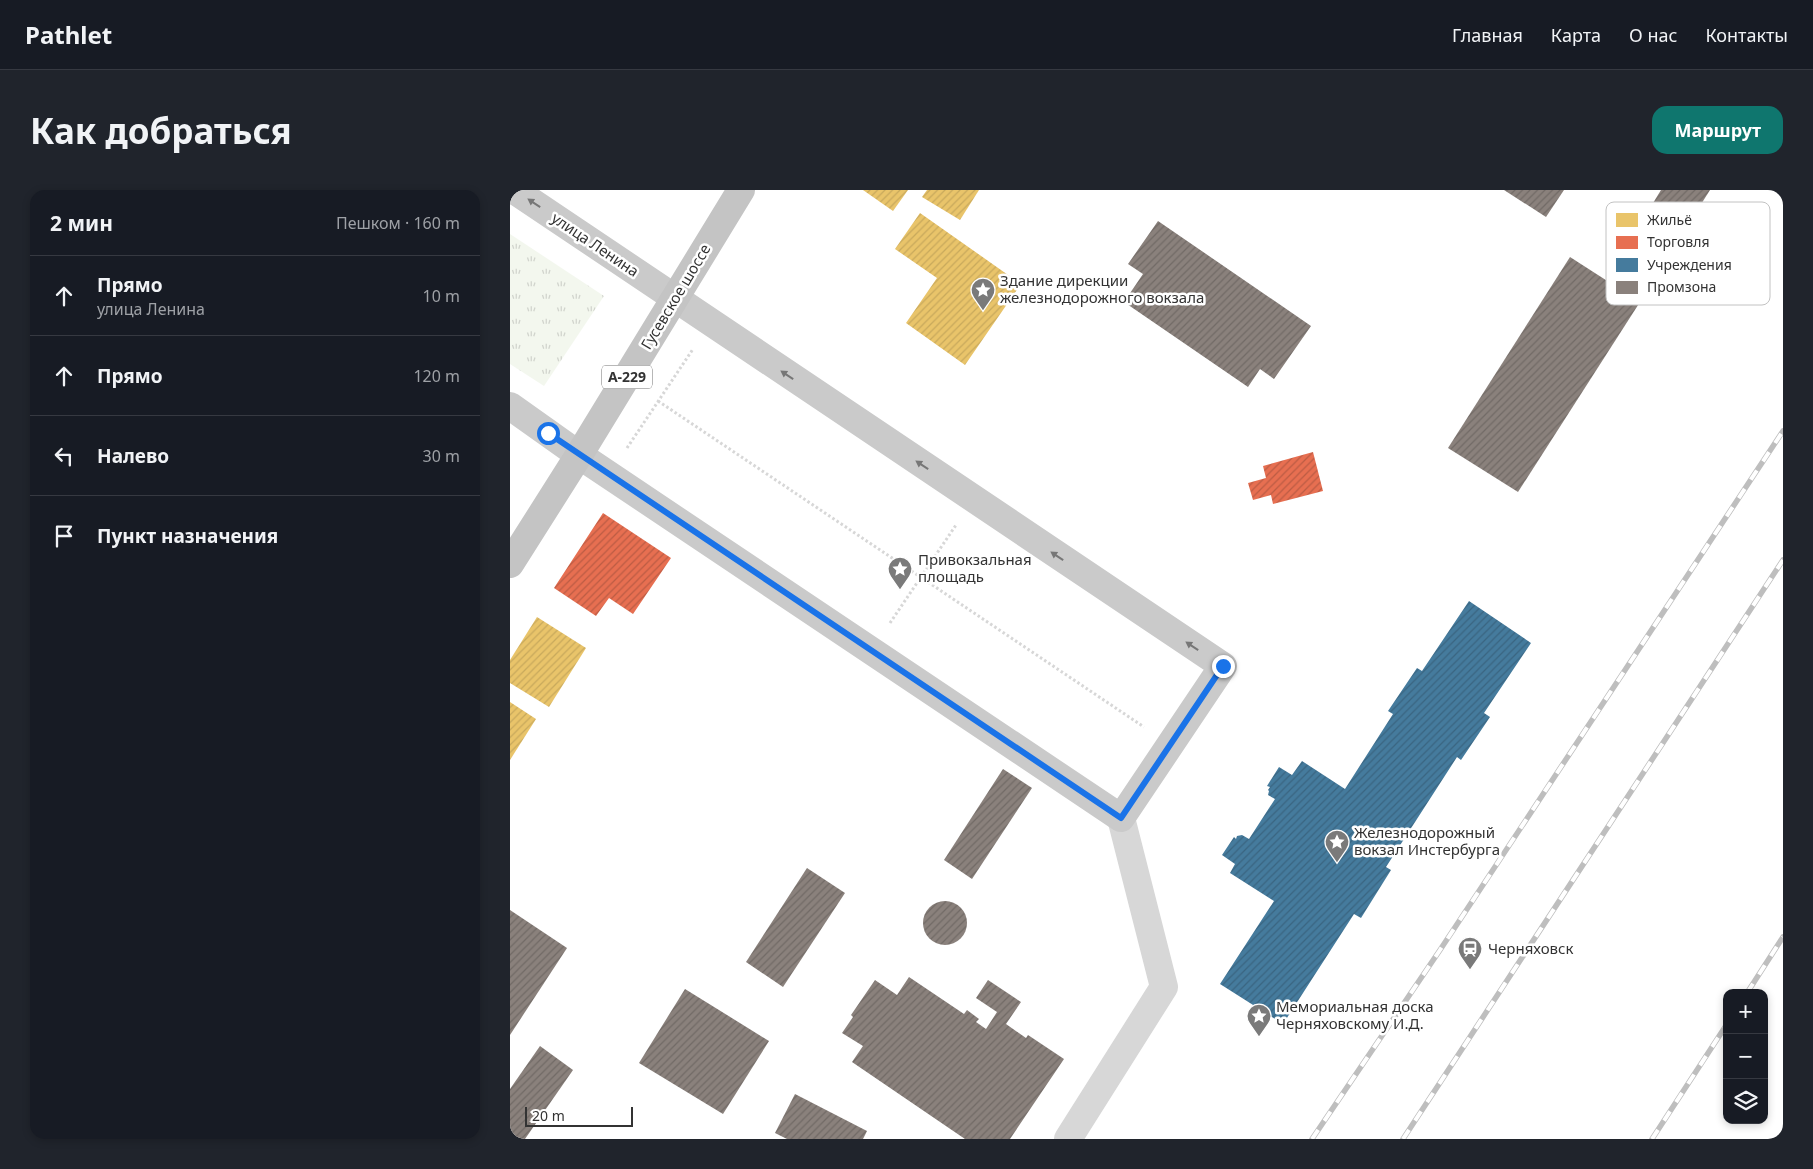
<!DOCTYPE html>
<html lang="ru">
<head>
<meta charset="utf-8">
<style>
  :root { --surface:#171b24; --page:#20242c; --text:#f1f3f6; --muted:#9ea1a6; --line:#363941; --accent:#0f766e }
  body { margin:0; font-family:"Noto Sans",sans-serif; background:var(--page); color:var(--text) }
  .controls { position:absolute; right:15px; bottom:15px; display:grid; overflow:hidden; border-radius:10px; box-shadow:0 2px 8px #0003 }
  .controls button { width:45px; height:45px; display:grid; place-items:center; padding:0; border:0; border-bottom:1px solid var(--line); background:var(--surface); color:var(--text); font:25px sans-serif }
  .scale { position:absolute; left:15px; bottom:12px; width:108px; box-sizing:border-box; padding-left:5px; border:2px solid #333; border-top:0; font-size:14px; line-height:18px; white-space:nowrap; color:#333; -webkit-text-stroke:4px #fff; paint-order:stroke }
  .stop { position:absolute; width:15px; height:15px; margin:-11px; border:4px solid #1a73e8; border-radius:50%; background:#fff }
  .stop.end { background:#1a73e8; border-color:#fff; box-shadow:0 1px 5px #0008 }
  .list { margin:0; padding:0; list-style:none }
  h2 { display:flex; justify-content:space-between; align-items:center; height:65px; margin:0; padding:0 20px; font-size:21px }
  h2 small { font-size:16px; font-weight:400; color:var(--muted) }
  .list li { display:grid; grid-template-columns:32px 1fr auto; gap:15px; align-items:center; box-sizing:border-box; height:80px; padding:0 20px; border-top:1px solid var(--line) }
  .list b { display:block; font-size:19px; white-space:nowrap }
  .list p { margin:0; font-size:16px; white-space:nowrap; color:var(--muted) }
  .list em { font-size:16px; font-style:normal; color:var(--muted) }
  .icon { flex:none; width:28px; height:28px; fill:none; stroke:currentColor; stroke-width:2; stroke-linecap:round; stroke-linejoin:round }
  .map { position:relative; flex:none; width:1273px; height:949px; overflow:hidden; border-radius:15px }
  header { display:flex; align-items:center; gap:30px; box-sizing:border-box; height:70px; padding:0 25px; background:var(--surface); border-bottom:1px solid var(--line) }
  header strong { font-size:24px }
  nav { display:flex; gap:28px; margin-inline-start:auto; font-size:18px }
  .intro { display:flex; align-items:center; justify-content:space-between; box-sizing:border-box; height:120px; padding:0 30px }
  h1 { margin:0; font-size:35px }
  .button { padding:12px 22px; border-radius:15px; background:var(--accent); color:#fff; font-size:18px; font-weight:700 }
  main { display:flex; gap:30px; padding:0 30px }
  aside { flex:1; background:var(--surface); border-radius:15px; box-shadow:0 2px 8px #0003 }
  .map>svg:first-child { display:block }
  .grass { fill:url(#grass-tufts) }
  .homes { fill:url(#homes-hatch) }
  .shops { fill:url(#shops-hatch) }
  .public { fill:url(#public-hatch) }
  .industry { fill:url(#industry-hatch) }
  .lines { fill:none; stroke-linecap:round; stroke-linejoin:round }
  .path { stroke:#d7d7d7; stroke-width:3; stroke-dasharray:2.5 2.5; stroke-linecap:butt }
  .minor { stroke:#d7d7d7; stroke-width:28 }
  .major { stroke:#cacaca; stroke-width:28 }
  .highway { stroke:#c4c4c4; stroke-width:28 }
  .rail-casing { stroke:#bebebe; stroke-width:5.5 }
  .rail { stroke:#fff; stroke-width:4; stroke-dasharray:11; stroke-linecap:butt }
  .oneway { fill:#777 }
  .route { stroke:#1a73e8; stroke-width:6 }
  .labels { text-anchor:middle; stroke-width:5; stroke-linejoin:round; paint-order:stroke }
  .shield { fill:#fff; stroke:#707070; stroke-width:1 }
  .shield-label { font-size:14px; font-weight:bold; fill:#333 }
  .street-label { font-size:15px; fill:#333; stroke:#fff }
  .poi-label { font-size:15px; fill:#333; stroke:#fff; text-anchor:start }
  .key { fill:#fff; stroke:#c2c2c2; stroke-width:1 }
  .key-label { font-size:14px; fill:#333 }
</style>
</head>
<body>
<header>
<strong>Pathlet</strong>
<nav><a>Главная</a><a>Карта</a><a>О нас</a><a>Контакты</a></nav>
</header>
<div class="intro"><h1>Как добраться</h1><a class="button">Маршрут</a></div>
<main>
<aside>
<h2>2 мин<small>Пешком · 160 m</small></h2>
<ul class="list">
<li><svg class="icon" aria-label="ahead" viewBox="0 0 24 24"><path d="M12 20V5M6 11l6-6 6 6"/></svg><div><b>Прямо</b><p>улица Ленина</p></div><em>10 m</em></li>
<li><svg class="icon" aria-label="ahead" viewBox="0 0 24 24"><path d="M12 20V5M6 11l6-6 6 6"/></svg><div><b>Прямо</b></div><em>120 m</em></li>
<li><svg class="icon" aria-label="left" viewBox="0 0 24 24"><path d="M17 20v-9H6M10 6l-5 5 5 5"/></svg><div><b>Налево</b></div><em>30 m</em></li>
<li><svg class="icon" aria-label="arrive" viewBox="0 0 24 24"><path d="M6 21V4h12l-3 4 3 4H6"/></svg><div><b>Пункт назначения</b></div></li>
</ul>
</aside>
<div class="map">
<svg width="1273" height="949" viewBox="0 0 1273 949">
  <defs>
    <pattern id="grass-tufts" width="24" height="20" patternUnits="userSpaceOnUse" patternTransform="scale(1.25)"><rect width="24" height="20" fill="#f3f7ee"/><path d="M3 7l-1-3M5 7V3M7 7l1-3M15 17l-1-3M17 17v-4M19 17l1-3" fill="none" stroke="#d1d4cd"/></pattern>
    <pattern id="homes-hatch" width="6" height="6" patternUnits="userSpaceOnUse" patternTransform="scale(1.25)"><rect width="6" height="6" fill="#e9c46a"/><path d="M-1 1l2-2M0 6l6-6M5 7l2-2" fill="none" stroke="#c8a95c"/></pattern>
    <pattern id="shops-hatch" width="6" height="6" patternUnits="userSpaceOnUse" patternTransform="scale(1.25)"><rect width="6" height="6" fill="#e76f51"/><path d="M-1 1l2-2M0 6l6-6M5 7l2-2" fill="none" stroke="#bc5c44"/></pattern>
    <pattern id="public-hatch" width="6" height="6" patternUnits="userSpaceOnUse" patternTransform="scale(1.25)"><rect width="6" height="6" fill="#457b9d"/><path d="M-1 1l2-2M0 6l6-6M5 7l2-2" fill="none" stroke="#3a6581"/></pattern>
    <pattern id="industry-hatch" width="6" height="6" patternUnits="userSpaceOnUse" patternTransform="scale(1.25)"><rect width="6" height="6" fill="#8a817c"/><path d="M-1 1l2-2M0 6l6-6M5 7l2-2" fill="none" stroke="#716a66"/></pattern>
  </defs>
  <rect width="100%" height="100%" fill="#fff"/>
  <polygon class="grass" points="0,44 94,106 34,196 0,174"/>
  <g class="homes">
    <polygon points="353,0 398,0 383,21"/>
    <polygon points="417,0 469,0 450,30 412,7"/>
    <polygon points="410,23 511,94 455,175 396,133 427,88 385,59"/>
    <polygon points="27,427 76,458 39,517 0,493 0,470"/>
    <polygon points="0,512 26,529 0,570"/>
  </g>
  <g class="shops">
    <polygon points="803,262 813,301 763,314 761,305 743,310 738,293 756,288 753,276"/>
    <polygon points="93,323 161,368 123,424 99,408 86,426 44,398"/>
  </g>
  <polygon class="public" points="959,411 1021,453 974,523 980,527 951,570 947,567 876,677 881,680 851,728 844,724 773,834 710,794 764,711 720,683 725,674 712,665 724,647 726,649 727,646 732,645 739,649 765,609 758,605 759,601 758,600 760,597 757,596 769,577 782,585 792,571 835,599 883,524 878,521 907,478 912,481"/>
  <g class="industry">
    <polygon points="994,0 1054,0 1036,27"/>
    <polygon points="1151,0 1200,0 1157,68 1123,46"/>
    <polygon points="648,31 801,136 764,189 750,179 738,197 614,112 633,84 618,74"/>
    <polygon points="1060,67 1130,112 1008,302 938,258"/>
    <polygon points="493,579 522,598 462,689 434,670"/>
    <polygon points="297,678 335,703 273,797 236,772"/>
    <circle cx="435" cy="733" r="22"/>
    <polygon points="0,720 57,758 0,845"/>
    <polygon points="399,787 454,824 457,820 469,829 466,832 476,839 487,822 466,808 478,790 511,812 496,834 516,848 518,845 554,869 500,949 455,949 342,872 353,856 332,843 343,827 341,825 365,790 387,805"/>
    <polygon points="175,799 259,851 213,924 129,873"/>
    <polygon points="30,856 63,880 15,949 0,949 0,899"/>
    <polygon points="285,904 357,941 353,949 277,949 265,943"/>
  </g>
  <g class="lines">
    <g class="path">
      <polyline points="148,211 634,537"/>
      <polyline points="117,258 183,159"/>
      <polyline points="380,433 446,335"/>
    </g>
    <polyline class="minor" points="558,949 654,797 611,628"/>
    <polyline class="major" points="0,216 69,265 611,628 713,476 4,0"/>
    <polyline class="highway" points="0,374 69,265 231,0"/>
    <defs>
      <g id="rail">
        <polyline points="1237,803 1273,747"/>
        <polyline points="802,949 930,760 1273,241"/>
        <polyline points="893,949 1273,370"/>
        <polyline points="1142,949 1217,834"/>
      </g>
    </defs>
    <use href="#rail" class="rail-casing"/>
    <use href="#rail" class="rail"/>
  </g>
  <defs><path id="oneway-solid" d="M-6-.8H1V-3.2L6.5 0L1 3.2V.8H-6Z" transform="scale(1.25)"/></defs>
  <g class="oneway">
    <use href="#oneway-solid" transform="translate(24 13) rotate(-146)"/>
    <use href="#oneway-solid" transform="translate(277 185) rotate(-146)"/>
    <use href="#oneway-solid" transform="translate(412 275) rotate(-146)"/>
    <use href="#oneway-solid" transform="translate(547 366) rotate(-146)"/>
    <use href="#oneway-solid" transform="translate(682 456) rotate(-146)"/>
  </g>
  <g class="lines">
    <polyline class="route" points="38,243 611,628 713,476"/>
  </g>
  <defs>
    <symbol id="sight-pin" viewBox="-11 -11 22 30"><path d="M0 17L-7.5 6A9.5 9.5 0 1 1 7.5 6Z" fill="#7a7a7a" stroke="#fff"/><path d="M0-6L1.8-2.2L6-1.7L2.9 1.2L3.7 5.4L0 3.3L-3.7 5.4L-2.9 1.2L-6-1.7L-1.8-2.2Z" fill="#fff"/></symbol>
    <symbol id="station-pin" viewBox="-11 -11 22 30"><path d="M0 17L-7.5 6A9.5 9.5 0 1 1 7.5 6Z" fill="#7a7a7a" stroke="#fff"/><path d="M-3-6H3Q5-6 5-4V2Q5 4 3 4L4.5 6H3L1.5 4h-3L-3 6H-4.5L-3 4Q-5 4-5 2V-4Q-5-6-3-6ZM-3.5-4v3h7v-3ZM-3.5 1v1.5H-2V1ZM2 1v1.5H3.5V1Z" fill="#fff"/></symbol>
  </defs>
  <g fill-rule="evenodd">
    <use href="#sight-pin" x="459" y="86" width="28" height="38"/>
    <use href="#sight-pin" x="376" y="365" width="28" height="38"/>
    <use href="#sight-pin" x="813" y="638" width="28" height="38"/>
    <use href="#station-pin" x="946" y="745" width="28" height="38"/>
    <use href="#sight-pin" x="735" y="812" width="28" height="38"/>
  </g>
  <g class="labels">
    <rect class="shield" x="92" y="175.5" width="50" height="23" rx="4"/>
    <g class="shield-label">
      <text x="117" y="192">А-229</text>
    </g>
    <g class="street-label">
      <text transform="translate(85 55) rotate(34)" y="5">улица Ленина</text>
      <text transform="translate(166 107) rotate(-59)" y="5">Гусевское шоссе</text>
    </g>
    <g class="poi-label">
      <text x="490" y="96">Здание дирекции<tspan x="490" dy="17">железнодорожного вокзала</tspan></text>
      <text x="408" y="375">Привокзальная<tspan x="408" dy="17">площадь</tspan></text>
      <text x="844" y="648">Железнодорожный<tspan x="844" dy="17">вокзал Инстербурга</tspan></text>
      <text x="978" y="764">Черняховск</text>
      <text x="766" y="822">Мемориальная доска<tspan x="766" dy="17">Черняховскому И.Д.</tspan></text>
    </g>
  </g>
  <rect x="1096" y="12" width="164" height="103" rx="8" class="key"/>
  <rect x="1106" y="23" width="22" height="14" fill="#e9c46a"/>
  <rect x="1106" y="46" width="22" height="13" fill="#e76f51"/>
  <rect x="1106" y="68" width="22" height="14" fill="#457b9d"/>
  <rect x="1106" y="91" width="22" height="13" fill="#8a817c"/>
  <g class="key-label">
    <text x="1137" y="35">Жильё</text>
    <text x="1137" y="57">Торговля</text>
    <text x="1137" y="80">Учреждения</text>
    <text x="1137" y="102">Промзона</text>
  </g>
</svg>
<div class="controls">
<button>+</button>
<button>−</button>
<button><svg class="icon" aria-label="layers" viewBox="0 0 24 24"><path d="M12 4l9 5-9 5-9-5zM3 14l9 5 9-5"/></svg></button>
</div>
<div class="scale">20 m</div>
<div class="stop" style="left:38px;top:243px"></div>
<div class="stop end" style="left:713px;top:476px"></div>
</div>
</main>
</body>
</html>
